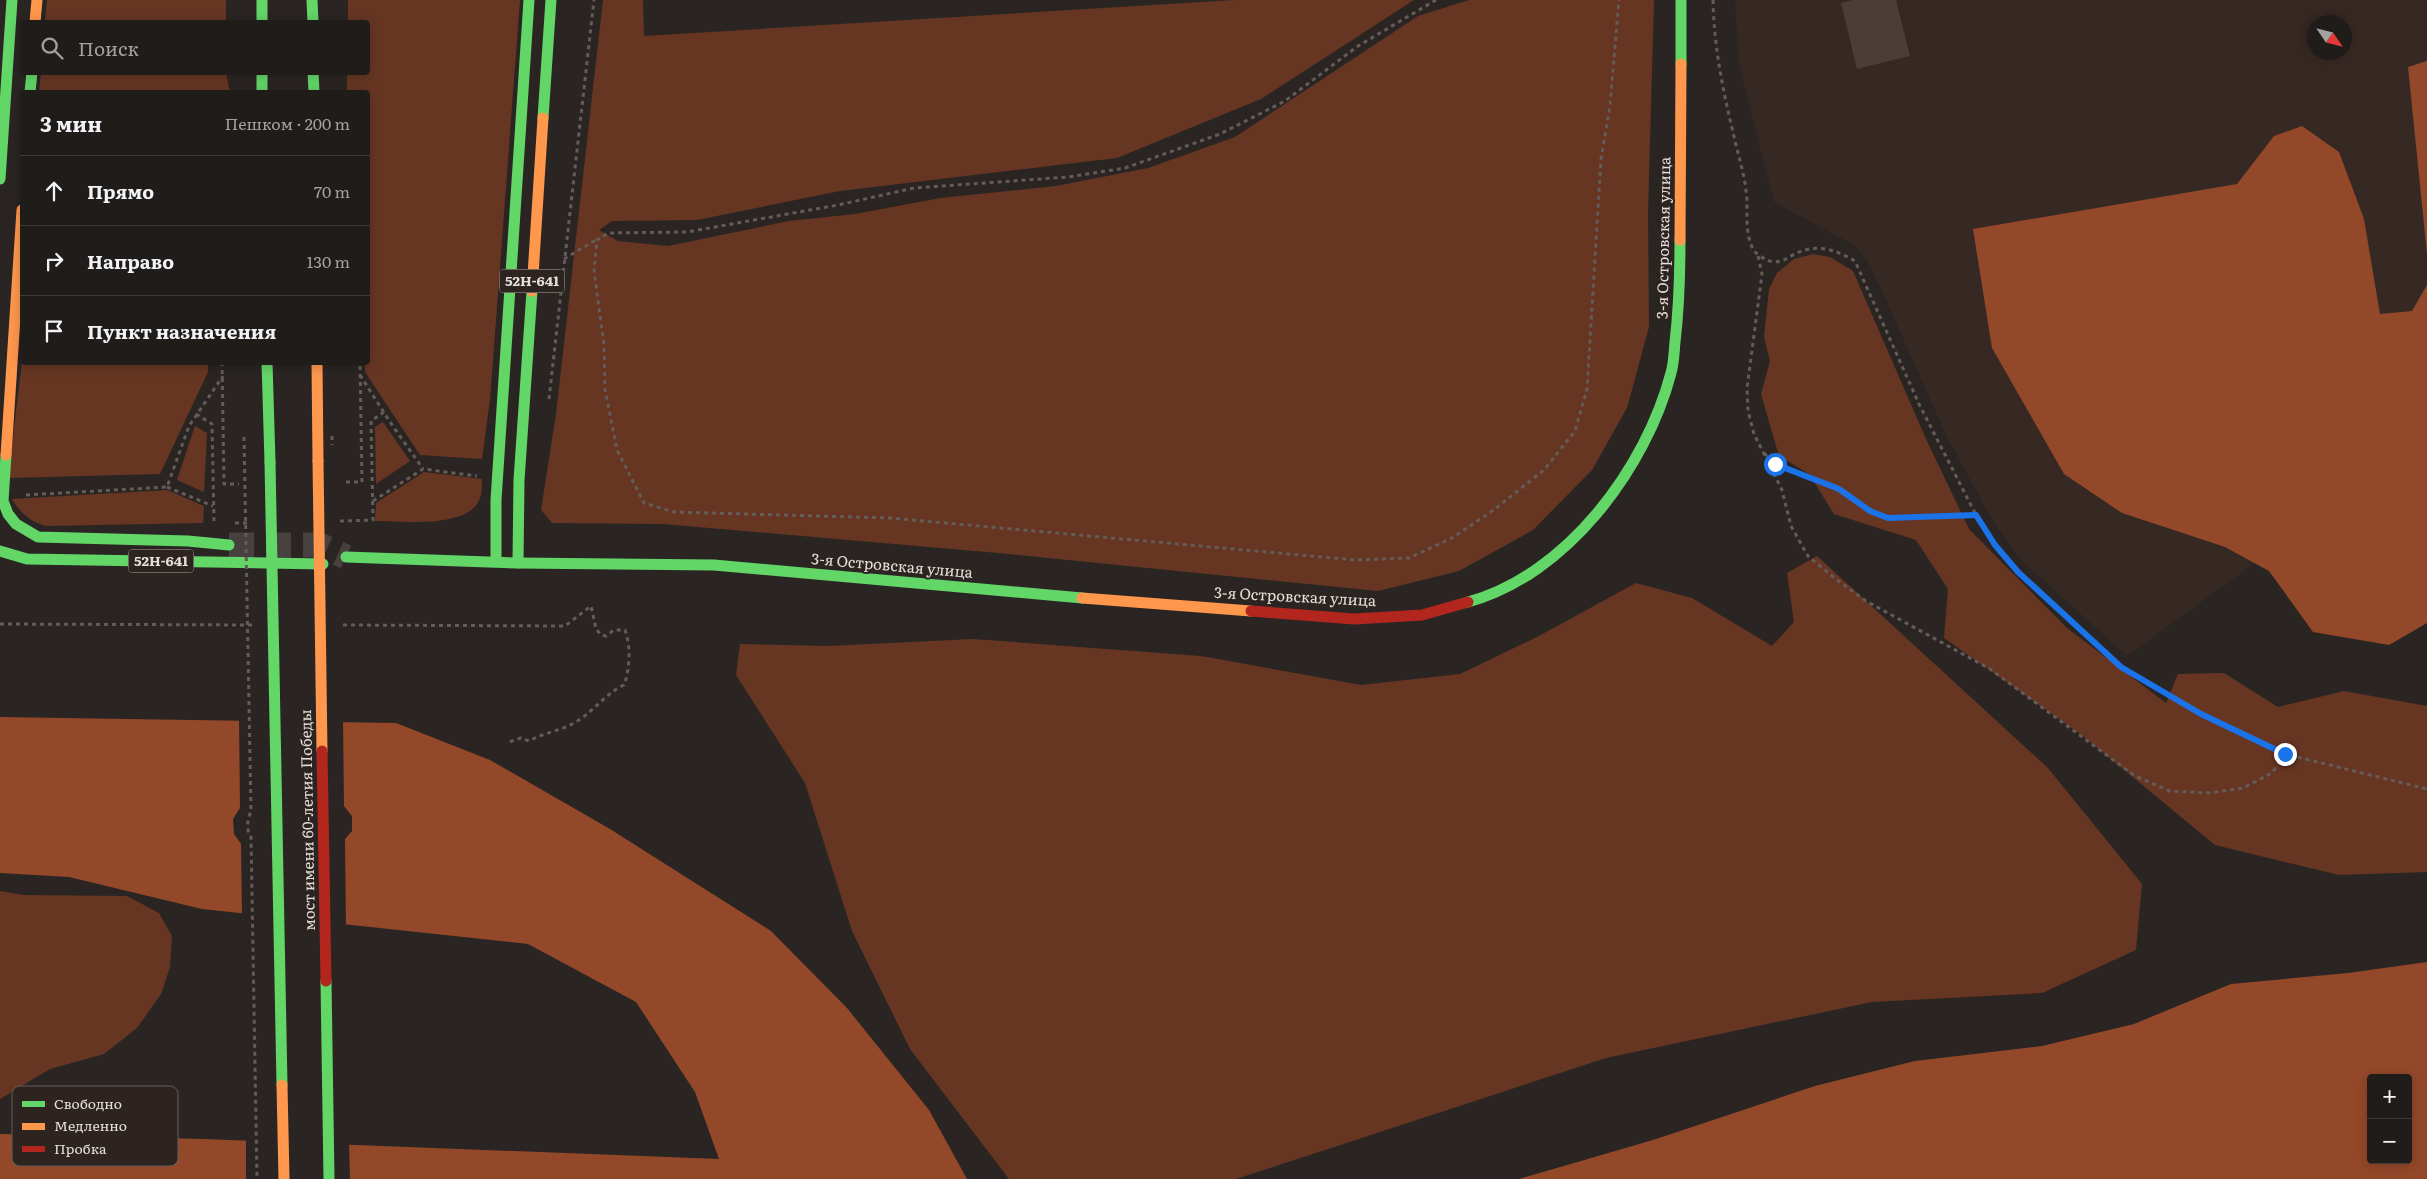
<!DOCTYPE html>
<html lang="ru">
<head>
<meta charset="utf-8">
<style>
  :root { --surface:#201c1a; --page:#282523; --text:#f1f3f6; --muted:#a2a1a2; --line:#3d3a39 }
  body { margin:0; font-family:Literata,serif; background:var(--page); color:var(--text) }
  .controls { position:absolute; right:15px; bottom:15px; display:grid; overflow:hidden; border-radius:5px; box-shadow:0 2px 12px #0003 }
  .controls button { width:45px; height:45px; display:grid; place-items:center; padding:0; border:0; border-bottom:1px solid var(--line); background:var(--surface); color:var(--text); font:25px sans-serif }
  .compass { position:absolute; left:2307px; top:15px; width:45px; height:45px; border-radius:50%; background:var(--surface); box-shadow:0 2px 12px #0003; rotate:125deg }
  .stop { position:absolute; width:15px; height:15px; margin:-11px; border:4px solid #1a73e8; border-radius:50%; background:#fff }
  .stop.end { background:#1a73e8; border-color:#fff; box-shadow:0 1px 5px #0008 }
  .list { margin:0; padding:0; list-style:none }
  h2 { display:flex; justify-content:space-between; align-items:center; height:65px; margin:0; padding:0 20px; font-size:21px }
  h2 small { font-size:16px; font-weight:400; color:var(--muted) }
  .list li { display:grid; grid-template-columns:32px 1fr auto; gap:15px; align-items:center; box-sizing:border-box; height:70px; padding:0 20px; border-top:1px solid var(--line) }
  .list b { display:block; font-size:19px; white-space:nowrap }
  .list em { font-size:16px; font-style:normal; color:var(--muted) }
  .icon { flex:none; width:28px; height:28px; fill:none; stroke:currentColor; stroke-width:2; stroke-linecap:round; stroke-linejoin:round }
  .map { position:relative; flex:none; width:2427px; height:1179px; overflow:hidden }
  .search { position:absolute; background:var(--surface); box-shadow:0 2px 12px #0003; left:20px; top:20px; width:350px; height:55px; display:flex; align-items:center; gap:12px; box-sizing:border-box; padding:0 18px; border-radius:5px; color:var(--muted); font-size:19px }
  .panel { position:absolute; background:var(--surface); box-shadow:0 2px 12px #0003; left:20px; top:90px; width:350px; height:275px; border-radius:5px }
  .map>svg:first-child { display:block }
  .built { fill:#362823; fill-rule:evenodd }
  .green { fill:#663623 }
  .water { fill:#934829; fill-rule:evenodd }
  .pier { fill:#2a2523 }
  .building { fill:#4a3e37 }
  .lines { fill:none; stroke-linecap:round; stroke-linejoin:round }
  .primary-tunnel { stroke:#46413f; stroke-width:25; stroke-dasharray:25 12; stroke-linecap:butt }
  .path { stroke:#635c59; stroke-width:3; stroke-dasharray:4 4; stroke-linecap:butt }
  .fast { stroke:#63d668; stroke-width:11 }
  .slow { stroke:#ff974d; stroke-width:11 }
  .jam { stroke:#b3261e; stroke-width:11 }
  .path-bridge { stroke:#635c59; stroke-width:3; stroke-dasharray:4 4; stroke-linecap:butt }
  .fast-bridge { stroke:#63d668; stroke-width:11 }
  .slow-bridge { stroke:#ff974d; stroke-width:11 }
  .jam-bridge { stroke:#b3261e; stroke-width:11 }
  .route { stroke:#1a73e8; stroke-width:6 }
  .labels { text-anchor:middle; stroke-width:4; stroke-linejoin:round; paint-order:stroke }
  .shield { fill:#2d2420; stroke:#ada6a4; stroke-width:1 }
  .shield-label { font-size:14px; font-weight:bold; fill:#e4dedc }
  .street-label { font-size:15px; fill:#e4dedc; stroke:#2d2420 }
  .key { fill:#2d2420; stroke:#645c58; stroke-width:1 }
  .key-label { font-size:14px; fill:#e4dedc }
</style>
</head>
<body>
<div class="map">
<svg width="2427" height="1179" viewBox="0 0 2427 1179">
  <rect width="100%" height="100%" fill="#2a2523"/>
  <path class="built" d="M1735 0H2427V438L2127 656 2021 560 1992 520 1945 433 1870 265 1863 255 1854 245 1774 202 1739 64ZM2314 22H2344V52H2314Z"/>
  <g class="green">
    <polygon points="47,0 226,0 226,22 45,22"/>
    <polygon points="348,0 520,0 490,400 482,459 420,455 365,372 365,363 368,362 368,92 347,92 347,73 368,72 368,22 348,22"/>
    <polygon points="603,0 643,0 644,36 1234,0 1414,0 1261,99 1117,158 840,191 697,220 612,221 599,230 618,241 668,246 789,221 855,214 940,198 1056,186 1148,168 1235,137 1418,16 1469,0 1654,0 1648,212 1649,327 1627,408 1592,470 1533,530 1459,571 1378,591 998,553 663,524 552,523 541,510 556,414"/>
    <polygon points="41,72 226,73 230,92 39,92"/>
    <polygon points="1813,254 1830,257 1853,271 1926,439 1969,529 2067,628 2166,703 2178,674 2224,673 2278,707 2344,691 2427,706 2427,872 2339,875 2215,845 2083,736 1944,638 1948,589 1916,540 1834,514 1809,474 1779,456 1761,394 1770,361 1764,337 1769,289 1777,273 1794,259"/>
    <polygon points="22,362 208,363 208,372 160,474 8,478"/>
    <polygon points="383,422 410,461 376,484 375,427"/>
    <polygon points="195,426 207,433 204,492 177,480"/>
    <path d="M424 472 482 479C482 484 482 490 481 495 473 530 402 521 375 521L376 503Z"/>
    <path d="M167 490 204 506 203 523 45 526C30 521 20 513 12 499Z"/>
    <polygon points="1817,556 2048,768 2142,884 2136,950 2042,993 1872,1002 1606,1058 1236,1179 1009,1179 910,1049 852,931 805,783 736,675 740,644 828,646 973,639 1201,656 1361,685 1460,674 1537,637 1636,583 1692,598 1772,646 1794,622 1787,573"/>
    <polygon points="0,891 24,895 127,896 159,913 172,936 170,967 161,994 137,1028 104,1054 50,1069 0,1099"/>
  </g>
  <g class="water">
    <polygon points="2427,61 2427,254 2408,67"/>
    <polygon points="2302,126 2339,152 2364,219 2380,314 2412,311 2427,285 2427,623 2389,645 2313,632 2269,571 2225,547 2122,513 2064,474 1992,348 1973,229 2237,184 2274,136"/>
    <polygon points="0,717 396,723 490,760 610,829 771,931 847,1008 929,1110 967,1179 0,1179 0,1134 203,1139 719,1159 695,1092 636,1002 528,944 202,909 69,877 0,873"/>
    <path d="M2427 962V1179H1519L1653 1140 1815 1086 1915 1061 2042 1046 2134 1024 2231 984 2348 973ZM2371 1078H2408V1160H2371Z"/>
  </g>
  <g class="pier">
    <polygon points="239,718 343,719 344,806 352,816 352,831 345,839 346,927 242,916 241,844 234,834 233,819 240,808"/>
    <polygon points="246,1138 349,1142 350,1179 246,1179"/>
  </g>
  <polygon class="building" points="1852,0 1896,0 1910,56 1857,69 1841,3"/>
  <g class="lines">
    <polyline class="primary-tunnel" points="229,545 320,545 346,557"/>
    <g class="path">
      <polyline points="1436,0 1358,46 1285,101 1220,134 1125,168 1068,177 914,188 838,205 687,232 608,233 597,240 594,271 604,345 605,389 617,450 644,503 674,512 890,518 1356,560 1409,558 1452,538 1495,509 1544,470 1575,431 1587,389 1601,159 1610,106 1619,0"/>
      <path d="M1713 0C1714 45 1722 87 1733 132 1738 156 1746 177 1747 202 1747 218 1745 247 1760 256 1781 270 1786 255 1805 250 1823 245 1840 252 1855 261L1919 404 1976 515 1995 545 2018 572 2121 667 2201 714 2285 754 2427 789"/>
      <polyline points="1758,256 1762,274 1747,388 1748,411 1754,434 1782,490 1791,526 1808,556 1837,580 1866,601 1990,669 2135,776 2170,791 2209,793 2243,788 2272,773 2285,754"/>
      <polyline points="564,259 596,240"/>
      <polyline points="222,362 224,484 239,484"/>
      <polyline points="360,375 390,422 423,469"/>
      <polyline points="549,399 594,0"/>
      <polyline points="196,414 212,424 214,521"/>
      <path d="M1764 453C1785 474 1811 477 1837 489 1856 497 1868 512 1888 517L1976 515"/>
      <polyline points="346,482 362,482 360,362"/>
      <polyline points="167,487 213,506"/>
      <polyline points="26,495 167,487 189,426 223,376"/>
      <polyline points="373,501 423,469 477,476"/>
      <polyline points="340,521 373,520 371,421 384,412"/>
      <polyline points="235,523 249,523"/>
      <polyline points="0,624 252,625"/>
      <path d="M343 625 565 626 591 606 596 629 601 635 606 636 614 630H625C631 646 630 669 624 685 607 693 597 707 582 718 564 731 547 731 529 741L521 738 509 742"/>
    </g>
    <g class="fast">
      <polyline points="262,0 262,22"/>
      <polyline points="312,0 313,22"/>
      <polyline points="1681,64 1681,0"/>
      <polyline points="262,72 262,92"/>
      <polyline points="313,72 314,92"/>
      <polyline points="30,92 32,72"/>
      <polyline points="543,118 551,0"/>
      <polyline points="0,179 12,0"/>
      <polyline points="267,362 270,462"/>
      <polyline points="6,455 3,501 8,514 16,524 38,537 188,541 229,545"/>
      <polyline points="0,551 27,559 323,564"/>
      <polyline points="346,557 518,563 519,480 532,291"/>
      <polyline points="496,561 496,500 529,0"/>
      <polyline points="518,563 714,565 1082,598"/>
      <path d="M1468 602C1567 575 1646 468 1671 373 1674 363 1674 352 1675 342 1679 308 1680 274 1680 240"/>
    </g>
    <g class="slow">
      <polyline points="35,22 37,0"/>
      <polyline points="1680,240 1681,64"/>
      <polyline points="532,291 543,118"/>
      <polyline points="317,362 318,461"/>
      <polyline points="6,455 22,210"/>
      <polyline points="1082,598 1251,611"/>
    </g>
    <polyline class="jam" points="1251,611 1354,619 1422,615 1468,602"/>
    <g class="path-bridge">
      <polyline points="332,436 332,445"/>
      <path d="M244 437 251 812C247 819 246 831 251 837L257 1179"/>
    </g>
    <g class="fast-bridge">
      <polyline points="270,462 282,1085"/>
      <polyline points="326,981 329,1179"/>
    </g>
    <g class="slow-bridge">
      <polyline points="318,461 322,751"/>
      <polyline points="282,1085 284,1179"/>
    </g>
    <polyline class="jam-bridge" points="322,751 326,981"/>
  </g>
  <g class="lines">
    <polyline class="route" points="1775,464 1839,489 1870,511 1888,518 1976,515 1995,545 2018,572 2121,667 2201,714 2285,754"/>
  </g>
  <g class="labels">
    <g class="shield">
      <rect x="499.5" y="269.5" width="65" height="23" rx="4"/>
      <rect x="128.5" y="549.5" width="65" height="23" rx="4"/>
    </g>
    <g class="shield-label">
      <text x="532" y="286">52Н-641</text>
      <text x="161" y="566">52Н-641</text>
    </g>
    <g class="street-label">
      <text transform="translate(1664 238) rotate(-89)" y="5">3-я Островская улица</text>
      <text transform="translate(892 566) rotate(5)" y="5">3-я Островская улица</text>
      <text transform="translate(1295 597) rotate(3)" y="5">3-я Островская улица</text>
      <text transform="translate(308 820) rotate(-91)" y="5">мост имени 60-летия Победы</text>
    </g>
  </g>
  <rect x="12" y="1086" width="166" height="80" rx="8" class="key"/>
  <rect x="22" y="1101" width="23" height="6" fill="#63d668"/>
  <rect x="22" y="1123" width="23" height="7" fill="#ff974d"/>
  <rect x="22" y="1146" width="23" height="6" fill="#b3261e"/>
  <g class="key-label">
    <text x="54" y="1109">Свободно</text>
    <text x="54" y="1131">Медленно</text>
    <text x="54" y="1154">Пробка</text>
  </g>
</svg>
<div class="controls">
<button>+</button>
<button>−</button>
</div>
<svg class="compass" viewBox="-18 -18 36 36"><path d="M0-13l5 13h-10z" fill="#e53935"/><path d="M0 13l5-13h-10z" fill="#a2a1a2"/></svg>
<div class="stop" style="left:1775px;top:464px"></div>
<div class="stop end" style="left:2285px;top:754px"></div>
<div class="search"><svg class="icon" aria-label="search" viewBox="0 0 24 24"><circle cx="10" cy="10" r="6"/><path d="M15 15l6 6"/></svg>Поиск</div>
<section class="panel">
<h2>3 мин<small>Пешком · 200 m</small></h2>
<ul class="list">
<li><svg class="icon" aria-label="ahead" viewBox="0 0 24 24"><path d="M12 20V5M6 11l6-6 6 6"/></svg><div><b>Прямо</b></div><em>70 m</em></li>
<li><svg class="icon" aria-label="right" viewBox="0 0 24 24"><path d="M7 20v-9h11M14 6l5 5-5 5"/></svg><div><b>Направо</b></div><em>130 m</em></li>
<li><svg class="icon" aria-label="arrive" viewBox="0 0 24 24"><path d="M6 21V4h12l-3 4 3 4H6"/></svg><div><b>Пункт назначения</b></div></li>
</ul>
</section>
</div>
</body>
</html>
